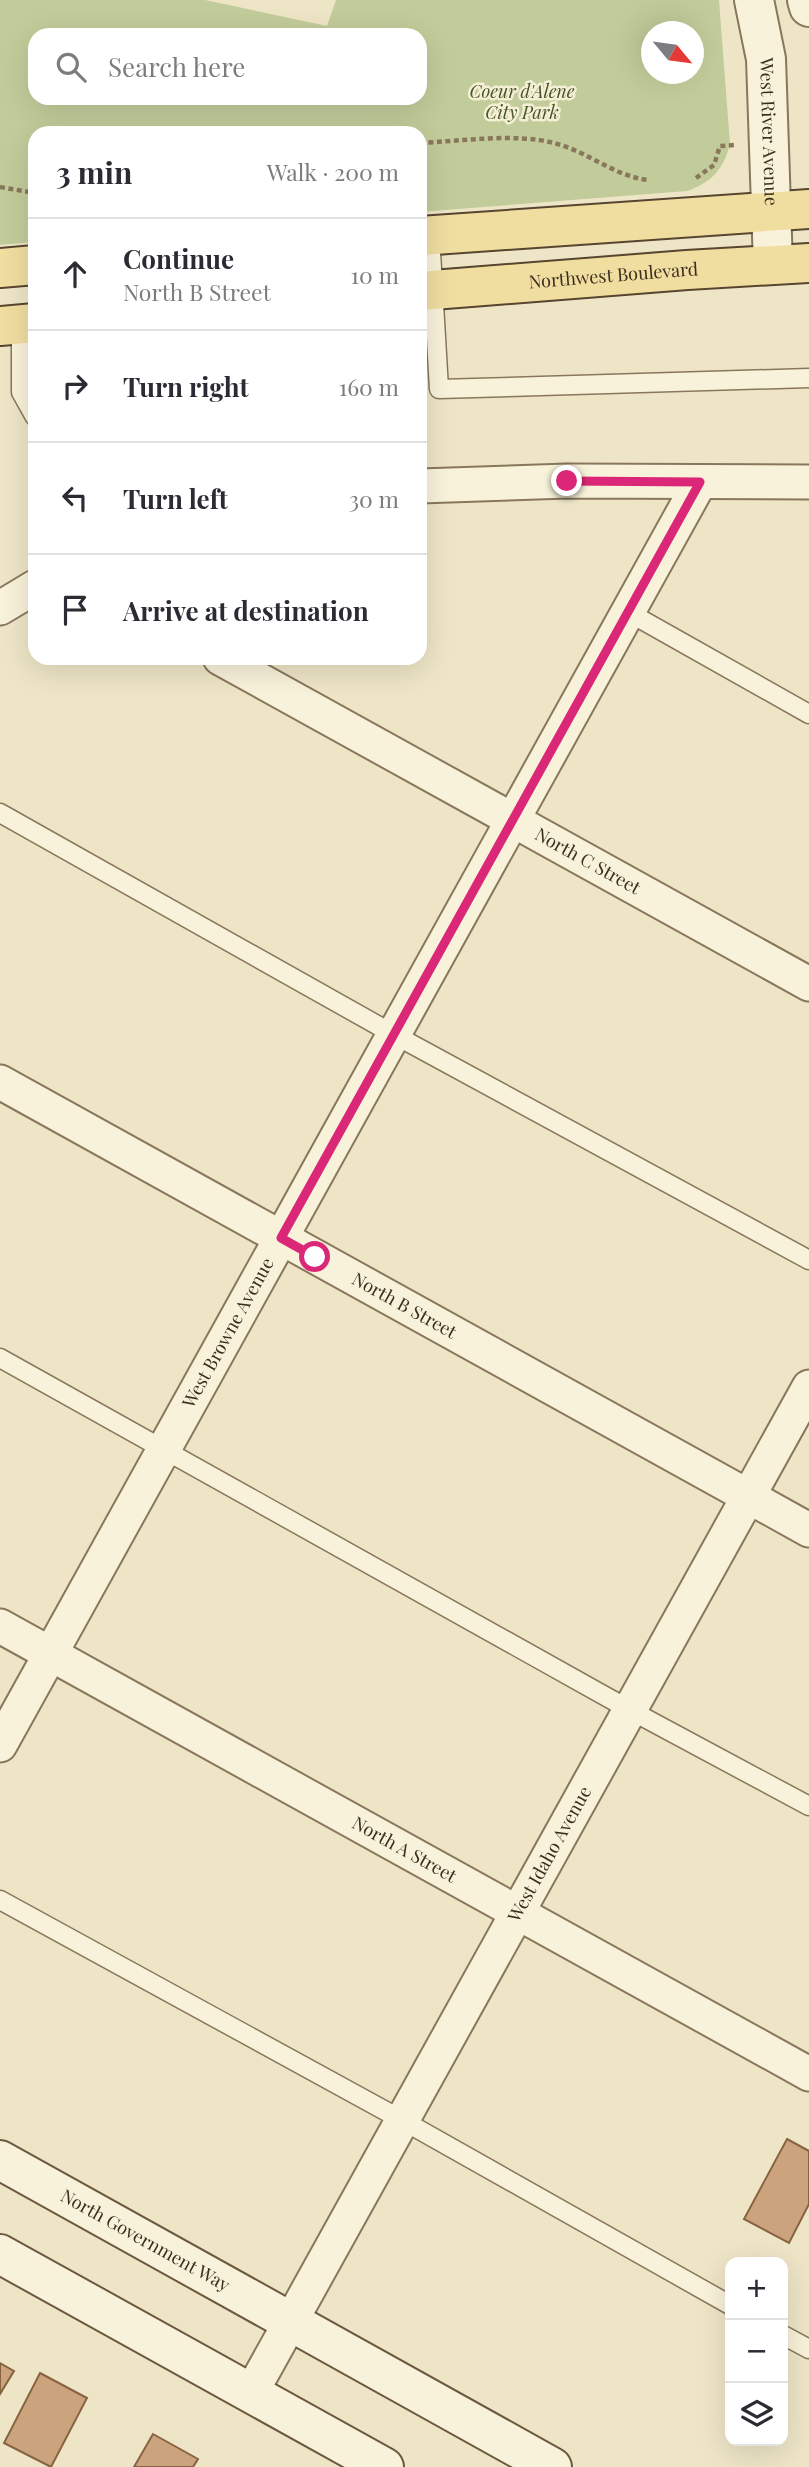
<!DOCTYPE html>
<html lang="en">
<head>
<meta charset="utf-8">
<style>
  :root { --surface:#fff; --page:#f2f2f3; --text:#2b2b33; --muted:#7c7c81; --line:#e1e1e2 }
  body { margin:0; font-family:"Playfair Display",serif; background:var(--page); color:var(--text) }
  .controls { position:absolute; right:21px; bottom:21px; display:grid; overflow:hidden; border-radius:14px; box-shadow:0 7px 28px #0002 }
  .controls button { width:63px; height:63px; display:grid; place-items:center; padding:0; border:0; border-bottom:2px solid var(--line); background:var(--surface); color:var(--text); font:35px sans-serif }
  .compass { position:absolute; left:641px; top:21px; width:63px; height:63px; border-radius:50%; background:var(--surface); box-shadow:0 7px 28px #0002; rotate:119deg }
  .stop { position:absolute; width:21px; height:21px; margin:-16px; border:5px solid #db2777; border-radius:50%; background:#fff }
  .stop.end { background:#db2777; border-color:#fff; box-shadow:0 2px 7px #0008 }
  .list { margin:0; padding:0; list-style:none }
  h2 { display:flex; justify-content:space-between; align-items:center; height:91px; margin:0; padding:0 28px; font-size:30px }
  h2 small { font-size:23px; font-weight:400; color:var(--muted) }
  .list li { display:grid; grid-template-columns:46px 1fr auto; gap:21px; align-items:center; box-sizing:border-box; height:112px; padding:0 28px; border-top:2px solid var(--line) }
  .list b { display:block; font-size:26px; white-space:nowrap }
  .list p { margin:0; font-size:23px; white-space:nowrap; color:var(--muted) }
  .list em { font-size:23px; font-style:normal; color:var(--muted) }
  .icon { flex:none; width:38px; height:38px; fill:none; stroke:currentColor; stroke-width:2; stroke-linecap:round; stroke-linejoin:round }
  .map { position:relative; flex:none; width:809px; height:2467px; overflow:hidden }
  .search { position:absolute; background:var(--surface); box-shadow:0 7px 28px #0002; left:28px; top:28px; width:399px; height:77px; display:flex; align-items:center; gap:18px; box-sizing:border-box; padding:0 24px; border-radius:21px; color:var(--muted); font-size:26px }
  .panel { position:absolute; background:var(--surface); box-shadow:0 7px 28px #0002; left:28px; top:126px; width:399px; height:539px; border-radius:21px }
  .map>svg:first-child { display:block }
  .green { fill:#c2cc9a; fill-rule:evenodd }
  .building { fill:#cba37d; stroke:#886342; stroke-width:2 }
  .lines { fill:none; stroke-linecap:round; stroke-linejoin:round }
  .service-casing { stroke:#89775c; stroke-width:21 }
  .minor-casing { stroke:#89775c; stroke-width:37 }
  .tertiary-casing { stroke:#89775c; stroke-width:42 }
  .secondary-casing { stroke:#6b583f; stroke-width:42 }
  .primary-casing { stroke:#574530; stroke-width:42 }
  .path { stroke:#89775c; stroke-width:4.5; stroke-dasharray:5 3.5; stroke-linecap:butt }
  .service { stroke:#f8f2da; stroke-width:18 }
  .minor { stroke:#f8f2da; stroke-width:33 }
  .tertiary { stroke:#f8f2da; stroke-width:38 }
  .secondary { stroke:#f8f2da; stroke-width:38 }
  .primary { stroke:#f0dda0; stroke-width:38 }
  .route { stroke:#db2777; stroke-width:9 }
  .labels { text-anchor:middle; stroke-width:5; stroke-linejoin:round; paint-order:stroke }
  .park-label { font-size:18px; font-style:italic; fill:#465627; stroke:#f5efd6 }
  .street-label { font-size:18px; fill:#3a2e20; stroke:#f5efd6 }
</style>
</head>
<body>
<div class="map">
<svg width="809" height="2467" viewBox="0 0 809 2467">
  <rect width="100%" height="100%" fill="#eee5c7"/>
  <path class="green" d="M0 0H205L327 26 336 0H719L730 144C724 169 711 183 687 191L420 212V133H35V242L0 245ZM652 32H694V74H652ZM420 35V98H35V35Z"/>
  <g class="building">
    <polygon points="787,2139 809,2151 809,2204 789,2243 744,2219"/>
    <polygon points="0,2363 14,2371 0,2394"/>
    <polygon points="40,2373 87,2398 51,2467 4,2443"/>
    <polygon points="153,2434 198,2459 193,2467 134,2467"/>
  </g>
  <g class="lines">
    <defs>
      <g id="service">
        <polyline points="430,235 439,389 809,378"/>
        <polyline points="21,324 21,392 35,417"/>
        <polyline points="628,612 809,714"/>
        <polyline points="0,813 393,1034 809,1260"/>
        <polyline points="0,1358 630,1710 809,1806"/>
        <polyline points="0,1900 402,2120 730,2305"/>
        <polyline points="783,2335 809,2349"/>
      </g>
      <g id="minor">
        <polyline points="420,486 567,481 809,482"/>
        <polyline points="0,608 35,587"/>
        <path id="s1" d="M220 658 809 984"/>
        <path id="s2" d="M0 1082 809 1530"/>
        <path id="s3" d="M0 1626 809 2074"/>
        <path id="s4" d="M0 1745 700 482"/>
        <path id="s5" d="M251 2393 809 1387"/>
      </g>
      <g id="tertiary">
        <path id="s6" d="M754 0 766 59 773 265"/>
        <polyline points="807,0 809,7"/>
      </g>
      <g id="secondary">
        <path id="s7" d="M0 2160 552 2467"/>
        <polyline points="0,2254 384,2467"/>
      </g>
      <g id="primary">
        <polyline points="420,236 809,209"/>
        <polyline points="0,268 35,265"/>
        <path id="s8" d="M420 291 687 270 809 263"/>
        <polyline points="0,326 35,323"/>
      </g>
    </defs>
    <use href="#service" class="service-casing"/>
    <use href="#minor" class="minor-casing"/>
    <use href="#tertiary" class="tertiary-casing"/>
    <use href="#secondary" class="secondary-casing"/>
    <use href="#primary" class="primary-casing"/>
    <g class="path">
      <path d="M420 143C460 141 517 133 554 143 587 151 615 177 649 180"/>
      <polyline points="696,178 714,165 720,146 735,145"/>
      <polyline points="0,187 35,193"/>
    </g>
    <use href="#service" class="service"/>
    <use href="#minor" class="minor"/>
    <use href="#tertiary" class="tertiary"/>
    <use href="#secondary" class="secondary"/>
    <use href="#primary" class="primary"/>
  </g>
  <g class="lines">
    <polyline class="route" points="315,1257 281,1238 700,482 567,481"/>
  </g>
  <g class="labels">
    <g class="park-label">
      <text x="522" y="98">Coeur d'Alene<tspan x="522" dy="21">City Park</tspan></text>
    </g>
    <g class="street-label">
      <text dy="6" stroke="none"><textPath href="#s6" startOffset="133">West River Avenue</textPath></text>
      <text dy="6" stroke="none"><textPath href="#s8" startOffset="194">Northwest Boulevard</textPath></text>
      <text dy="6" stroke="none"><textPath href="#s1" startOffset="420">North C Street</textPath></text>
      <text dy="6" stroke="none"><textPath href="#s2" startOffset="462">North B Street</textPath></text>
      <text dy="6" stroke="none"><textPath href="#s4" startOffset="471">West Browne Avenue</textPath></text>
      <text dy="6" stroke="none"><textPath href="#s3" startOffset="462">North A Street</textPath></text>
      <text dy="6" stroke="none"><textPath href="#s5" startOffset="616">West Idaho Avenue</textPath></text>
      <text dy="6" stroke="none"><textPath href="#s7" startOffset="166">North Government Way</textPath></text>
    </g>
  </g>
</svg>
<div class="controls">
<button>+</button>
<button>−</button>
<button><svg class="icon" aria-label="layers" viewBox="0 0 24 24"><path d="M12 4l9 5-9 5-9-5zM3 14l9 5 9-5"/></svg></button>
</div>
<svg class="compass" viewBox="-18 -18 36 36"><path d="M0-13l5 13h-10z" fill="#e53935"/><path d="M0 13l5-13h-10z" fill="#7c7c81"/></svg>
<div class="stop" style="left:315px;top:1257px"></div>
<div class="stop end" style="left:567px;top:481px"></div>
<div class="search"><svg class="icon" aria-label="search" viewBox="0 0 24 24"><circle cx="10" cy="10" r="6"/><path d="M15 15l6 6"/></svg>Search here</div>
<section class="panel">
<h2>3 min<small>Walk · 200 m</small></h2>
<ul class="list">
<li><svg class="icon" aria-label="ahead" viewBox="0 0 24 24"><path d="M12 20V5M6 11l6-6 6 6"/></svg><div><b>Continue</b><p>North B Street</p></div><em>10 m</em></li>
<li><svg class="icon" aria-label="right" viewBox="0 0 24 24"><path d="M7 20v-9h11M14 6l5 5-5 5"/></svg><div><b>Turn right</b></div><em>160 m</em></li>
<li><svg class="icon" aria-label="left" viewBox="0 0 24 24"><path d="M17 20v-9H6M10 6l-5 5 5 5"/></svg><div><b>Turn left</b></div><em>30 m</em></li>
<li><svg class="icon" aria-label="arrive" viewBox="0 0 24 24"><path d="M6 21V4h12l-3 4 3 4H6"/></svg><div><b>Arrive at destination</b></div></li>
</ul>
</section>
</div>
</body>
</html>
